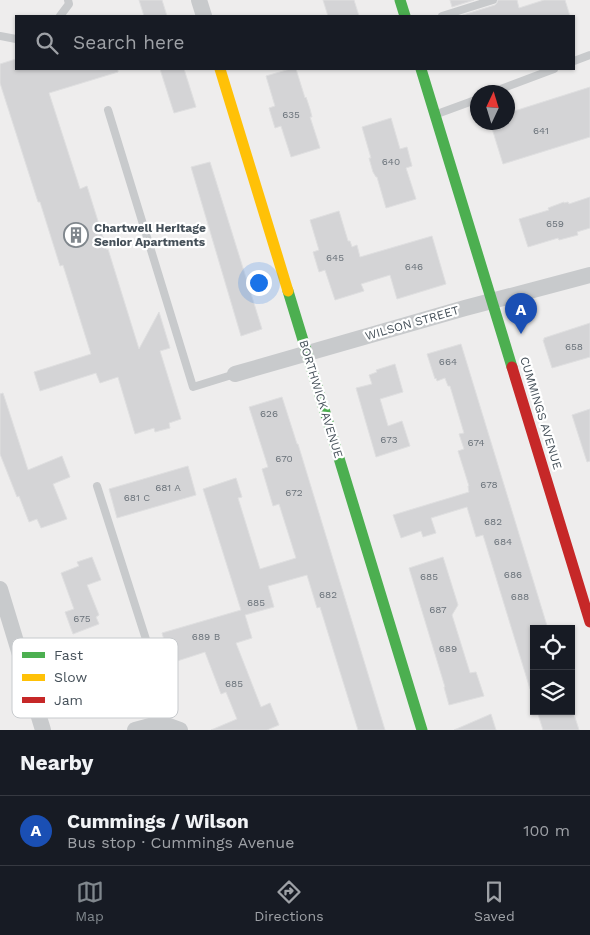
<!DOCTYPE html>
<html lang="en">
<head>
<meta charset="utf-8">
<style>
  :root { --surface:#171b24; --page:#20242c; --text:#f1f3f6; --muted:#9ea1a6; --line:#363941; --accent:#80878d }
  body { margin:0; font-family:"Work Sans",sans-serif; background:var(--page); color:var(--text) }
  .controls { position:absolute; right:15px; bottom:15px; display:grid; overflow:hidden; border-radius:0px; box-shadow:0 1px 4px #0004 }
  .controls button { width:45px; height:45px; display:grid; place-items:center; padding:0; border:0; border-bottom:1px solid var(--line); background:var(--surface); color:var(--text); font:25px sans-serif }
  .compass { position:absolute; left:470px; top:85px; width:45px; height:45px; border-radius:50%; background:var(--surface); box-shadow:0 1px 4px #0004; rotate:4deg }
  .you { position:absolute; left:258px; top:282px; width:18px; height:18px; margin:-12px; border:4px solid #fff; border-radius:50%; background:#1a73e8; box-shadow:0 0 0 8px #1a73e833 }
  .badge { display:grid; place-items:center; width:32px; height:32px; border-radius:50%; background:var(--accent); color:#fff; font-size:16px; font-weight:700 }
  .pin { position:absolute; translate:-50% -41px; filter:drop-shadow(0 1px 2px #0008) }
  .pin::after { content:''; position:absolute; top:26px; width:18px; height:15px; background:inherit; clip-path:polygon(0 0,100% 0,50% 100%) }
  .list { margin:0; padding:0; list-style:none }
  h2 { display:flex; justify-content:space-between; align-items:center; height:65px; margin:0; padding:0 20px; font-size:21px }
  h2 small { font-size:16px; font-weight:400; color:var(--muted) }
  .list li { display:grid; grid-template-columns:32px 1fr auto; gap:15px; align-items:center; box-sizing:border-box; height:70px; padding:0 20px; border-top:1px solid var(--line) }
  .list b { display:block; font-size:19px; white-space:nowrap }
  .list p { margin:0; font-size:16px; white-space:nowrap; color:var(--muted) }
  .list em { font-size:16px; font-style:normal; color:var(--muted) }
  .icon { flex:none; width:28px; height:28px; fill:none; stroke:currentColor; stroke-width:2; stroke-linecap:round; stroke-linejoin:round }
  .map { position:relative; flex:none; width:590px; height:730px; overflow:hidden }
  .search { position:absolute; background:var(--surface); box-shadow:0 1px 4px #0004; left:15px; right:15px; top:15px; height:55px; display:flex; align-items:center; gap:12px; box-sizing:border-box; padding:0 18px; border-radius:0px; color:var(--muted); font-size:19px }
  .sheet { height:135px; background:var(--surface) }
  nav { display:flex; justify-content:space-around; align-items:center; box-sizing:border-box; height:70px; border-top:1px solid var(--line); background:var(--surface); font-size:14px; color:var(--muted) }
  nav a { display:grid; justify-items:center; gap:2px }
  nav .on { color:var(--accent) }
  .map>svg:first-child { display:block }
  .building { fill:#d4d4d6; stroke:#dfdfe0 }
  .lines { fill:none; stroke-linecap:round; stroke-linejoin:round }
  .lane { stroke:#c8cacc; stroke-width:8 }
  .street { stroke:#c8cacc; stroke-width:16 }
  .fast { stroke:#4caf50; stroke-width:11 }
  .slow { stroke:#ffc107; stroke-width:11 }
  .jam { stroke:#c62828; stroke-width:11 }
  .labels { text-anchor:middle; stroke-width:4.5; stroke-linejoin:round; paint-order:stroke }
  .number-label { font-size:10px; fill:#6a727a }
  .poi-label { font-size:12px; font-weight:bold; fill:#455059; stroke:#fff; text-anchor:start }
  .street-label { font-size:12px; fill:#455059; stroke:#fff }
  .key { fill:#fff; stroke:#c7cacd; stroke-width:1 }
  .key-label { font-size:14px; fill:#455059 }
</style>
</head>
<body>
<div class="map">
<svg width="590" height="730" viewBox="0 0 590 730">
  <rect width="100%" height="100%" fill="#eeeded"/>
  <g class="building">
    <polygon points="139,0 162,0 167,16 144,16"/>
    <polygon points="323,0 354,0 359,16 328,16"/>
    <polygon points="450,0 474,0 452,7"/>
    <polygon points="498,0 517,0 519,8 544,0 565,0 570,16 460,16 495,5 497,3"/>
    <polygon points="16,59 16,69 118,69 118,72 49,93 80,189 87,186 107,250 108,249 139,349 159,312 170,348 160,351 181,419 169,423 170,428 155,432 154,428 135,434 118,377 100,383 96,373 40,391 34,372 91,354 63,265 60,266 40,202 38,202 0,83 0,64"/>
    <polygon points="160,69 184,69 196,107 174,113"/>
    <polygon points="290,69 296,69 305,98 306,97 310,109 312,117 310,117 320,148 291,157 281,126 275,128 269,108 275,106 266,76"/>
    <polygon points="590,87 590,137 503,164 490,122 508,122 508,113"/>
    <polygon points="391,118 400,149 407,147 412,166 406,168 416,199 386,208 377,177 376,177 373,172 369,158 371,158 362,127"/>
    <polygon points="210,162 262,329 241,336 191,167"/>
    <polygon points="590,197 590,228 577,232 578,235 559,240 558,238 528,247 519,219 549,210 548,208 564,202 564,203 568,202 569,204"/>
    <polygon points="339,211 348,241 350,241 352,247 357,245 360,257 432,236 446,284 397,299 390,275 361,284 364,291 335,300 325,270 319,272 313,252 319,250 310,220"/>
    <polygon points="590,323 590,357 552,368 543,340 544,340 544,338"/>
    <polygon points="461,344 548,629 534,629 534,688 530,689 483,535 476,537 467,507 431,518 436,533 423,537 421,531 401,538 393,515 469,492 468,486 469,486 458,451 464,449 459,434 464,433 450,386 448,386 445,378 437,381 436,378 435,379 427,354"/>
    <polygon points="395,364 403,392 380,399 388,426 402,421 410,446 376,457 356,388 372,384 369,375 377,372 376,370"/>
    <polygon points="3,393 28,470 62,456 70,477 53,484 67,519 41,528 37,519 29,522 19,496 17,497 0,454 0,394"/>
    <polygon points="282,397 297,444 298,444 385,730 358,730 320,607 317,608 307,575 268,586 274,607 245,615 252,638 236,643 261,707 270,703 279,725 267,730 211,730 237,719 226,692 221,694 205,652 171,663 162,633 241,610 203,489 236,478 242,497 238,498 260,569 296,558 279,504 273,506 262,469 268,467 249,407"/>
    <polygon points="590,409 590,461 587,462 572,415"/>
    <polygon points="188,466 196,495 117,518 109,489"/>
    <polygon points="92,557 101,580 87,585 99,615 96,617 99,624 73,634 65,612 74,609 61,573 79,566 77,562"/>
    <polygon points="443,557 458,605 452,615 470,673 476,672 484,696 449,705 444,687 445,687 409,568"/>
    <polygon points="537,711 573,711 579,730 543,730"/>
    <polygon points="491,714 496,730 454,730"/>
  </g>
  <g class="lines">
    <g class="lane">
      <polyline points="60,16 69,4 68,0"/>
      <polyline points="442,16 493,0"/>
      <polyline points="0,36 16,39"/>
      <polyline points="574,61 590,55"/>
      <polyline points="493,92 554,69"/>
      <polyline points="108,110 193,387 235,374"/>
      <polyline points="437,114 478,99"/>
      <polyline points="97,486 159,680 161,723"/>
    </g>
    <g class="street">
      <polyline points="199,0 204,16"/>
      <polyline points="235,374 465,308 590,275"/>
      <polyline points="0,589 43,730"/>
      <polyline points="135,730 161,723 180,730"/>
    </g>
    <g class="fast">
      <polyline points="400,0 405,16"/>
      <polyline points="421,69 512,367"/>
      <polyline points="288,291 422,730"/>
    </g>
    <polyline class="slow" points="220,69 288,291"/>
    <polyline class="jam" points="512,367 590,622"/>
  </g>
  <defs>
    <symbol id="building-ring" viewBox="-11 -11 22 22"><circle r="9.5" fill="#fff" stroke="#80878d" stroke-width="1.5"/><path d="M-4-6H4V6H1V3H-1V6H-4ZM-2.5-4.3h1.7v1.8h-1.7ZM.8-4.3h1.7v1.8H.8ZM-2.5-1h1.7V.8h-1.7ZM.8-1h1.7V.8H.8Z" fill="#80878d"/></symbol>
  </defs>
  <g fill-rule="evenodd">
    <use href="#building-ring" x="62" y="221" width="28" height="28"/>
  </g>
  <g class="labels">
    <g class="number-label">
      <text x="291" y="118">635</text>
      <text x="541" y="134">641</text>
      <text x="391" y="165">640</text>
      <text x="555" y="227">659</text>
      <text x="335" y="261">645</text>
      <text x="414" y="270">646</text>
      <text x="574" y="350">658</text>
      <text x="448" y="365">664</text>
      <text x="269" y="417">626</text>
      <text x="389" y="443">673</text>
      <text x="476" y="446">674</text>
      <text x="284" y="462">670</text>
      <text x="489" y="488">678</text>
      <text x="168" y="491">681 A</text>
      <text x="294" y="496">672</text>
      <text x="137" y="501">681 C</text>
      <text x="493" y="525">682</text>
      <text x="503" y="545">684</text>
      <text x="513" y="578">686</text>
      <text x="429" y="580">685</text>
      <text x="328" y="598">682</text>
      <text x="520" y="600">688</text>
      <text x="256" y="606">685</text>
      <text x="438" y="613">687</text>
      <text x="82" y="622">675</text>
      <text x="206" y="640">689 B</text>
      <text x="448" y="652">689</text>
      <text x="234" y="687">685</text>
    </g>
    <g class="poi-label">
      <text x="94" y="232">Chartwell Heritage<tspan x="94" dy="14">Senior Apartments</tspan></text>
    </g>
    <g class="street-label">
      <text transform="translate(412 323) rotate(-16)" y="4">WILSON STREET</text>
      <text transform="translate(321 399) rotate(73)" y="4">BORTHWICK AVENUE</text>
      <text transform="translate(541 413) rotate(73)" y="4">CUMMINGS AVENUE</text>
    </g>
  </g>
  <rect x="12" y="638" width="166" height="80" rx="8" class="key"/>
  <rect x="22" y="652" width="23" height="6" fill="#4caf50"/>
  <rect x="22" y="674" width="23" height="7" fill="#ffc107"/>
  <rect x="22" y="697" width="23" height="6" fill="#c62828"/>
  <g class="key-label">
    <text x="54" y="660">Fast</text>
    <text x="54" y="682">Slow</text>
    <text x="54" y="705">Jam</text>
  </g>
</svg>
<div class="controls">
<button><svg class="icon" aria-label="locate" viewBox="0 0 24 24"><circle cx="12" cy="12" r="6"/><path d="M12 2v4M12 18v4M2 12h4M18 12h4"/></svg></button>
<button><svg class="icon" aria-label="layers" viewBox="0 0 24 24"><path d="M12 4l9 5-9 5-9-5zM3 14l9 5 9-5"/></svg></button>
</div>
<svg class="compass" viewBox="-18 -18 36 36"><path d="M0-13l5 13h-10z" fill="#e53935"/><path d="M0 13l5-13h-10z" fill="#9ea1a6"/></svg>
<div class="you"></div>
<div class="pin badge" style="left:521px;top:334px;background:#1a4fb4">A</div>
<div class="search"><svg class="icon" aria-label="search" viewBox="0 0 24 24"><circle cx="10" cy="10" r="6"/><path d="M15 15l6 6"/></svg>Search here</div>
</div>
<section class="sheet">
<h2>Nearby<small></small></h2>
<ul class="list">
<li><span class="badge" style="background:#1a4fb4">A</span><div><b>Cummings / Wilson</b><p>Bus stop · Cummings Avenue</p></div><em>100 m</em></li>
</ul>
</section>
<nav>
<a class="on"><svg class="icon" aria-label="map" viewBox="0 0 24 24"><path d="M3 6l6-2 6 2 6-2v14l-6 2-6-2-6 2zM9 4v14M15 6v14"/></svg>Map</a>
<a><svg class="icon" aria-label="directions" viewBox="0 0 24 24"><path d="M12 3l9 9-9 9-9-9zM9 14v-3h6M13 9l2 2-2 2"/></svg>Directions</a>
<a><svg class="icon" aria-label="saved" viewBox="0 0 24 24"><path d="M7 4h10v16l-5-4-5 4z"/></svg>Saved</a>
</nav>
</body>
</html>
